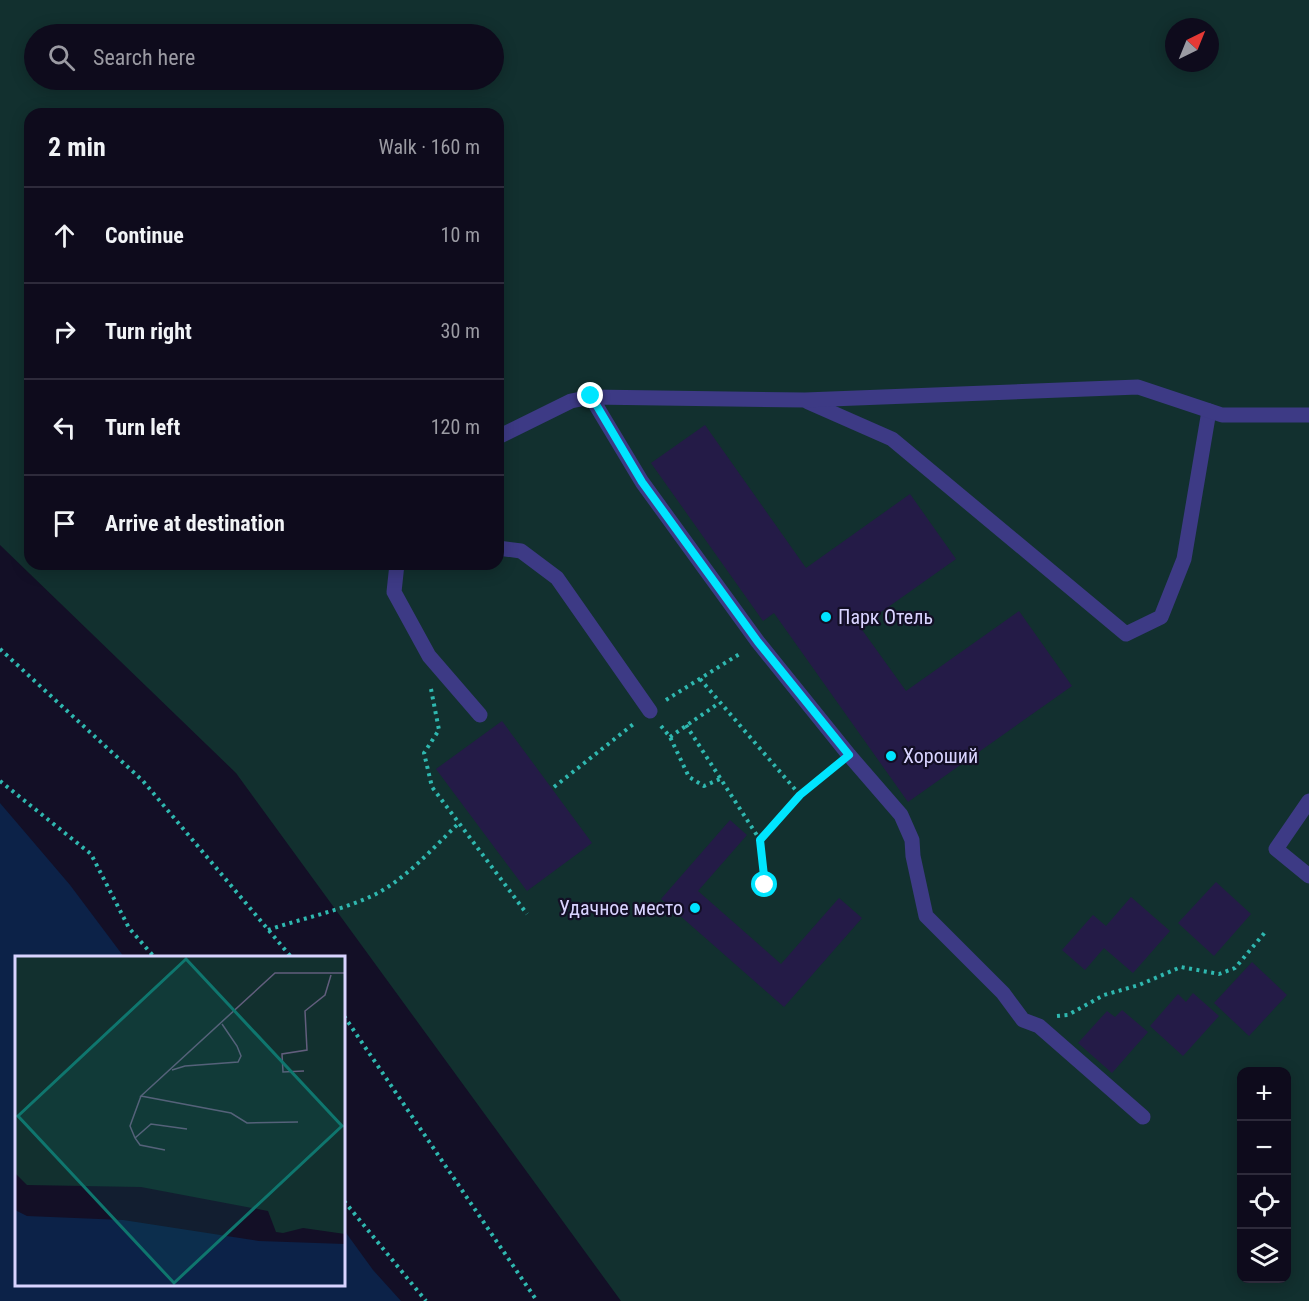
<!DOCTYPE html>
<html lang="en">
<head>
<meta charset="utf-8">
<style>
  :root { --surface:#0e0b1c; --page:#1c1929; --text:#f1f3f6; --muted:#9b9ba3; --line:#2e2b3b }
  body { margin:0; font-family:"Roboto Condensed",sans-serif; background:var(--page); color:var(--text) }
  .controls { position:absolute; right:18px; bottom:18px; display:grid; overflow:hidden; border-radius:12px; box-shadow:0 3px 15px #0003 }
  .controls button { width:54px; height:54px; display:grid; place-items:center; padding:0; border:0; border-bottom:2px solid var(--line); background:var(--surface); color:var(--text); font:30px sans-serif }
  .compass { position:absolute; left:1165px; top:18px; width:54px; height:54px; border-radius:50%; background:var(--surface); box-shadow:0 3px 15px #0003; rotate:43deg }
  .stop { position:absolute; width:18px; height:18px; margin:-14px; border:4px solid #00e5ff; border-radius:50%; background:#fff }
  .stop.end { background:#00e5ff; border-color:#fff; box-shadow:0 2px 6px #0008 }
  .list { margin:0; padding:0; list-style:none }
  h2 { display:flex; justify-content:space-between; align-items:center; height:78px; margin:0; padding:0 24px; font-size:26px }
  h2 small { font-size:20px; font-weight:400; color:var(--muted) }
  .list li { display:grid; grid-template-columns:39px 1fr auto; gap:18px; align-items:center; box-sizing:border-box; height:96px; padding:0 24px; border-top:2px solid var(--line) }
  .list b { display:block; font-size:22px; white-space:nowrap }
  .list em { font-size:20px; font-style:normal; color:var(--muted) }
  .icon { flex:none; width:33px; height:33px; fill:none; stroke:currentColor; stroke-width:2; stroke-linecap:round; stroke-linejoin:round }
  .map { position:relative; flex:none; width:1309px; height:1301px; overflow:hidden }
  .search { position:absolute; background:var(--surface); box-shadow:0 3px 15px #0003; left:24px; top:24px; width:480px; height:66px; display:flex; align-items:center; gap:15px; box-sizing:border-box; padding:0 21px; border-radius:33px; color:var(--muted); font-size:22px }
  .panel { position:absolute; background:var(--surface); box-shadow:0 3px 15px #0003; left:24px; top:108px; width:480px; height:462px; border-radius:18px }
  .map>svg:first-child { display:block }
  .green { fill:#12302f; fill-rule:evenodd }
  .water { fill:#0c2248 }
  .building { fill:#241b47 }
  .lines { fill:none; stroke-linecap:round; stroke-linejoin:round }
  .path { stroke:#2fb8b0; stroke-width:4; stroke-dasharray:3 4.5; stroke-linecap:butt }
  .minor { stroke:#3d3a85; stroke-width:15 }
  .route { stroke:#00e5ff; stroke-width:8 }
  .poi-dot { fill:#00e5ff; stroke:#130f26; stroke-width:2 }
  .labels { text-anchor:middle; stroke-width:4.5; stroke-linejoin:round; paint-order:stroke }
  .poi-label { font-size:20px; fill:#d9d4ff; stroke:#130f26; text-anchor:start }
  .inset-road { fill:none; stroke:#625e7d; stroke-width:1.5 }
  .view { fill:#0f766e; fill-opacity:0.15; stroke:#0f766e; stroke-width:3 }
  .inset-edge { fill:none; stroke:#d9d4ff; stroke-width:3 }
</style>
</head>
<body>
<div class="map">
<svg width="1309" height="1301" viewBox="0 0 1309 1301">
  <rect width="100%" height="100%" fill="#130f26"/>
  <path class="green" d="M0 0H1309V1301H621L236 773 0 545ZM1174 27H1210V63H1174ZM34 34H494V80H34ZM30 114H498V564H30ZM1242 1072H1286V1278H1242Z"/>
  <polygon class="water" points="0,803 70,885 124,957 16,958 16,1284 344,1284 344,1230 373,1270 401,1301 0,1301"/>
  <g class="building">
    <polygon points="705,425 806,568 910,494 956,559 860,627 906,691 1019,611 1072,686 908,802 774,613 763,621 651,463"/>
    <polygon points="502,721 592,843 527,891 436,769"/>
    <polygon points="730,820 747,835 698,891 781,964 839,898 862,918 784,1007 661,899"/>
    <polygon points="1216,882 1251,914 1214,956 1178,923"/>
    <polygon points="1131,897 1170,931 1133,973 1104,948 1085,970 1062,950 1093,915 1106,926"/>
    <polygon points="1252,962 1287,995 1249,1036 1214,1003"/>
    <polygon points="1193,993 1219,1016 1183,1056 1150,1026 1178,994 1186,1002"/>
    <polygon points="1122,1010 1148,1032 1112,1073 1078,1043 1107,1011 1115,1017"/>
  </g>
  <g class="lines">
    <g class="path">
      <polyline points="0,649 143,781 292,958"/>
      <polyline points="700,679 800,795"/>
      <polyline points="431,689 439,730 424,753 432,787 527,914"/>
      <polyline points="666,700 741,653"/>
      <polyline points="686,725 760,840 765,885"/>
      <polyline points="661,726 670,737 689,777 704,786 720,779"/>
      <polyline points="670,737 719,703"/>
      <polyline points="0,781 91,854 129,928 155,958"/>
      <polyline points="554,787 636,722"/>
      <polyline points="760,840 800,795 834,767"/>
      <path d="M268 930C303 918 340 911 374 895 406 879 433 848 459 823"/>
      <polyline points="344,1016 537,1301"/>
      <polyline points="1057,1016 1068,1015 1104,995 1139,985 1181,967 1219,974 1235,968 1267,930"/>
      <polyline points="344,1201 426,1301"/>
    </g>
    <g class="minor">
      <polyline points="808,402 892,439 1126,634 1161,617 1184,559 1209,411"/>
      <polyline points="498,437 571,401 591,397"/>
      <polyline points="498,548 521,551 557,578 650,711"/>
      <polyline points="397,564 394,592 429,656 480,715"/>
      <polyline points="1309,801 1276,849 1309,876"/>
      <polyline points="1143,1117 1039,1026 1023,1020 1003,993 926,916 913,856 912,840 901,815 849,755 758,642 642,482 591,397 805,400 1138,387 1222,415 1309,415"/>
    </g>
  </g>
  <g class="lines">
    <polyline class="route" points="591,396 642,482 758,642 849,755 800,795 760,840 765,885"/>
  </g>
  <g class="poi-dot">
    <circle cx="826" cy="617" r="6"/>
    <circle cx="891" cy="756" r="6"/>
    <circle cx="695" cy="908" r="6"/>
  </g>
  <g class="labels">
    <g class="poi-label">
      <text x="838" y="624">Парк Отель</text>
      <text x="903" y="763">Хороший</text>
      <text x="683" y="915" text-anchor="end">Удачное место</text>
    </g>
  </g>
  <g transform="translate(15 956)">
    <rect width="330" height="330" fill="#130f26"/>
    <path d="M0 0H330V278L288 272 268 277 261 276 253 255 126 231 12 229 0 217Z" fill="#12302f"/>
    <path d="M0 254 12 260 108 264 244 285 330 288V330H0Z" fill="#0c2248"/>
    <path class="inset-road" d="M157 114 170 110 223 106 226 100 222 90 207 68M289 115 268 116 267 98 292 94 290 55 310 39 316 19M126 140 115 170 120 182 125 189 150 194M283 166 232 167 216 157 126 140 260 17H330M120 182 136 168 172 173"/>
    <path class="view" d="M171 3 327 170 159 327 3 160Z"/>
    <rect width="330" height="330" class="inset-edge"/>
  </g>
</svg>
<div class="controls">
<button>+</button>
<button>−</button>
<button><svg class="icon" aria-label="locate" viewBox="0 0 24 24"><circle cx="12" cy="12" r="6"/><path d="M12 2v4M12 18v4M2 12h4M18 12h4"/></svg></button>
<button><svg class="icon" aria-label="layers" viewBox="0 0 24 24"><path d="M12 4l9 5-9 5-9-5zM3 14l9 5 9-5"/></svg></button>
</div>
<svg class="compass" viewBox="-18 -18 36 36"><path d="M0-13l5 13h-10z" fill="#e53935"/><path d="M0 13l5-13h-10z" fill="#9b9ba3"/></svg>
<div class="stop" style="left:765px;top:885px"></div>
<div class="stop end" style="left:591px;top:396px"></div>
<div class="search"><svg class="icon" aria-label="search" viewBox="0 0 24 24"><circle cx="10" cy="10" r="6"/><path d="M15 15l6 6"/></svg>Search here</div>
<section class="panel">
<h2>2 min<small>Walk · 160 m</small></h2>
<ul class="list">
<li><svg class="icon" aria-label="ahead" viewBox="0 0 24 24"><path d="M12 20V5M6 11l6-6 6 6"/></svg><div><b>Continue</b></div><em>10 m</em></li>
<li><svg class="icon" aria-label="right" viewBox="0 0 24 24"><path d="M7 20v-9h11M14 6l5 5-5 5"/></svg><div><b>Turn right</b></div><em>30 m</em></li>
<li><svg class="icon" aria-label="left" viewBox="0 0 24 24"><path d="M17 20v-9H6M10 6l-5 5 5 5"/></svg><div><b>Turn left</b></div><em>120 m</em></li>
<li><svg class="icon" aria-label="arrive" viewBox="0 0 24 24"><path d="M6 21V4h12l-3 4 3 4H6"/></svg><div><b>Arrive at destination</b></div></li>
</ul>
</section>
</div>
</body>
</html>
